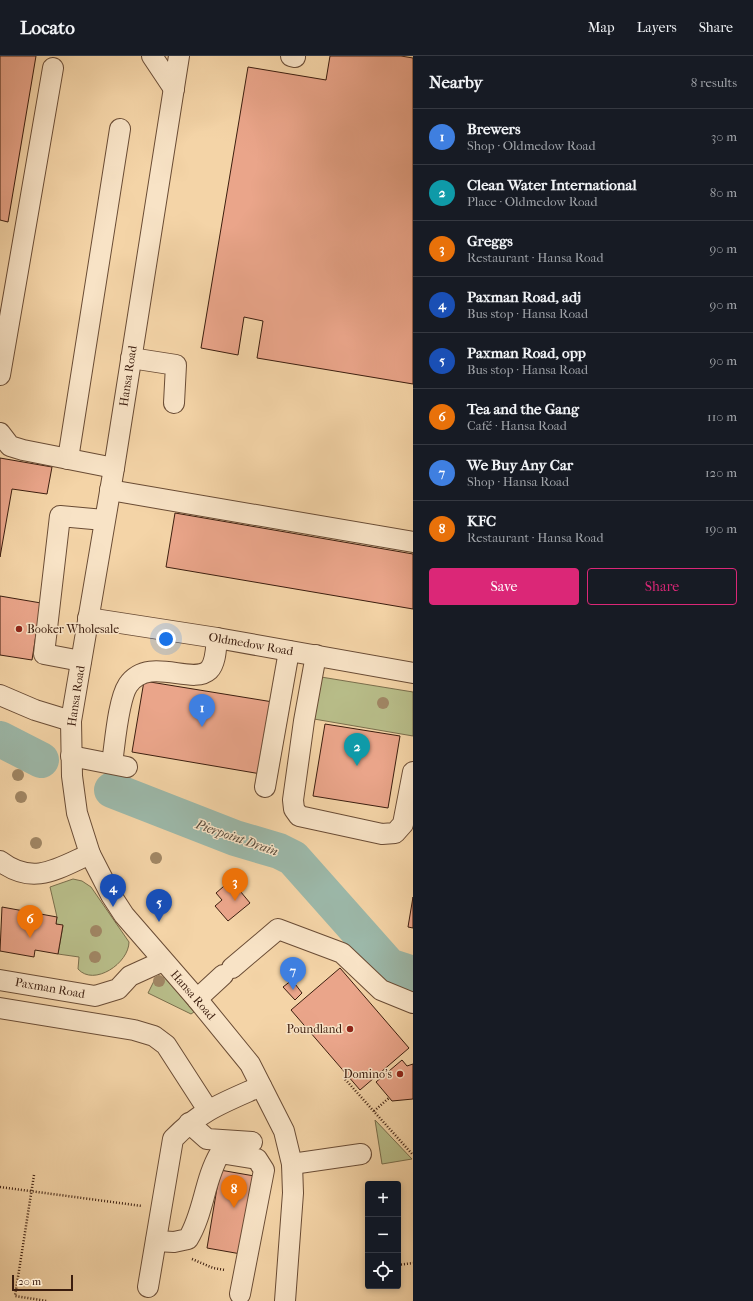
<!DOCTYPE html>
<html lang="en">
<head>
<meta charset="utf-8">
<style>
  :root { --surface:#171b24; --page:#242831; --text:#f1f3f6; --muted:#9ea1a6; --line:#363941; --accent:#db2777 }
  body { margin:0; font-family:"IM FELL French Canon",serif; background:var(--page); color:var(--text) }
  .controls { position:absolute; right:12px; bottom:12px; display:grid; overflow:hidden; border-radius:4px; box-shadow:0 2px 6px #0003 }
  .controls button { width:36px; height:36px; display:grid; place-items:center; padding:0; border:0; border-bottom:1px solid var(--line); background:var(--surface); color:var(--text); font:20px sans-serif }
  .scale { position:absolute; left:12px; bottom:10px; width:61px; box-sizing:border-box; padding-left:4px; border:2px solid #3c1e0f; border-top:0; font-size:11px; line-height:14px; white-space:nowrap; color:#3c1e0f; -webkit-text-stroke:3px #f8e3c6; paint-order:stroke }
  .you { position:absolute; left:166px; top:583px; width:14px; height:14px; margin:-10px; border:3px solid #fff; border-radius:50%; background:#1a73e8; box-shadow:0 0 0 6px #1a73e833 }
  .badge { display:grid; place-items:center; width:26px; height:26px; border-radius:50%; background:var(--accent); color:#fff; font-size:13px; font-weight:700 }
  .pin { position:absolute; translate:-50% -33px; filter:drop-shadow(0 1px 2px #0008) }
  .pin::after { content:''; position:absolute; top:21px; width:14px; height:12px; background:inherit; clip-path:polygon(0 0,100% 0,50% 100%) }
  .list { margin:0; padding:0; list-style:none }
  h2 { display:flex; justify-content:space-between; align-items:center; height:52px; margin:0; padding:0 16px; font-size:17px }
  h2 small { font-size:13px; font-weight:400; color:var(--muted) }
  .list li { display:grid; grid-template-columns:26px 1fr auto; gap:12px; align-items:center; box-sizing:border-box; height:56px; padding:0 16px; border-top:1px solid var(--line) }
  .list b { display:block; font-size:15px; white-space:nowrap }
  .list p { margin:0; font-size:13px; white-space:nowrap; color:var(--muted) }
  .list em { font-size:13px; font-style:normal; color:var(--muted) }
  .actions { display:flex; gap:8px; padding:12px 16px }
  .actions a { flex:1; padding:9px 0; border:1px solid var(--accent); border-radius:4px; text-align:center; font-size:14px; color:var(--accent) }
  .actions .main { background:var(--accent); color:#fff }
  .icon { flex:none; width:22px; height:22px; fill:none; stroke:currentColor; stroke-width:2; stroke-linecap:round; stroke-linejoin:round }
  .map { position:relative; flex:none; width:413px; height:1245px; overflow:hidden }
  header { display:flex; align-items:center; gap:24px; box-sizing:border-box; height:56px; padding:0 20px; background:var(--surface); border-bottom:1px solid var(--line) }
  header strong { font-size:19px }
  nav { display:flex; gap:22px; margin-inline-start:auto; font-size:14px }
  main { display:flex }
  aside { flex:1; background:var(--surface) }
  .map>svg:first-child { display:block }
  .green { fill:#b8bd89; stroke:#7a6e4c }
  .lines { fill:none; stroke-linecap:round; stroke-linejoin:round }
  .river { stroke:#9cb8a9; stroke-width:36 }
  .building { fill:#eaa58a; stroke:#3c1e0f }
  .minor-casing { stroke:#6a4c35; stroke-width:22 }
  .path { stroke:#3c1e0f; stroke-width:2.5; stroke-dasharray:1 2; stroke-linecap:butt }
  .minor { stroke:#f8e3c6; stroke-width:20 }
  .tree { fill:#a08664 }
  .poi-dot { fill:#8f2418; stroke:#f8e3c6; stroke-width:1.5 }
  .labels { text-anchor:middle; stroke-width:3; stroke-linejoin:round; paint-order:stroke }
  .street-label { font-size:12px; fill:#3c1e0f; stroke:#f8e3c6 }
  .poi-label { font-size:12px; fill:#3c1e0f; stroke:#f8e3c6; text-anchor:end }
  .water-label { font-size:13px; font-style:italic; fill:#594c3d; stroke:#f8e3c6 }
</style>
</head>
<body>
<header>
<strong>Locato</strong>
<nav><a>Map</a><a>Layers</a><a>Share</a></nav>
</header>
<main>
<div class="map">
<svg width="413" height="1245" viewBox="0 0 413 1245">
  <rect width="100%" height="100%" fill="#f4d4a7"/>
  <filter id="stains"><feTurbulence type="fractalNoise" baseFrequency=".005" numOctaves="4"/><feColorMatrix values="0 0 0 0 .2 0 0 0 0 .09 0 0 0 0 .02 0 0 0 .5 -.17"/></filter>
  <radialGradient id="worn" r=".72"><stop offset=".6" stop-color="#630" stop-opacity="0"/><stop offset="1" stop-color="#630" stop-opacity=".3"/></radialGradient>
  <g class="green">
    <polygon points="321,621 413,636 413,680 314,663"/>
    <path d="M73 823 82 825 91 831 129 886C129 907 94 931 78 913L79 901 58 898 63 870 56 868 57 861 50 831Z"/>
    <polygon points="165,921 194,956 191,958 148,937 154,925"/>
    <polygon points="375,1064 412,1103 382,1108"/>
  </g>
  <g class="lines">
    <g class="river">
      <polyline points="0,683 41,704"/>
      <polyline points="112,734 235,782 279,795 293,802 389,910 413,918"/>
    </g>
  </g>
  <g class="building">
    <polygon points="0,0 36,0 8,166 0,164"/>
    <polygon points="330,0 401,0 413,2 413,328 257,302 263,265 244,261 238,299 201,292 248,11 326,24"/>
    <polygon points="0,402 52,411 47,438 12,433 0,501"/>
    <polygon points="175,457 413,498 413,553 166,511"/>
    <polygon points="0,540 41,547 32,604 0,599"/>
    <polygon points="144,625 273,646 261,718 132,696"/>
    <polygon points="325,668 400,680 388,752 313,740"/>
    <polygon points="231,824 250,847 228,865 215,850 222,844 216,837"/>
    <polygon points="413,841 413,872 408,871"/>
    <polygon points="2,851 57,861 56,868 63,869 58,898 35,894 34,901 0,895"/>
    <polygon points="340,912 409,992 360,1034 291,954"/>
    <polygon points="292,924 302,937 295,944 283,931"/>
    <polygon points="402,1004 407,1010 413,1008 413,1043 392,1045 376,1026"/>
    <polygon points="220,1114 260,1121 241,1198 207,1192"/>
  </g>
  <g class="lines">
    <defs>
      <g id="minor">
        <polyline points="152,0 174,33"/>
        <polyline points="179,0 114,412 71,665 72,720 77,757 90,798 111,839 124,859 197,943 250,1008 284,1075 292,1108 293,1137 285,1245"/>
        <polyline points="291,0 295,1"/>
        <polyline points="131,302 176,309 174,347"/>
        <polyline points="0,319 53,12"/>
        <polyline points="0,377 10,390 23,394 114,412"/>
        <polyline points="68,403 120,73"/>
        <polyline points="110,434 413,486"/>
        <polyline points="88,562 217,582 413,617"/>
        <polyline points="316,599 304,665 293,744 294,753 299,760 382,778 395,777 403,768 413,716"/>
        <polyline points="81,605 44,598 60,460 104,464"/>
        <polyline points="0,639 35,654 71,665"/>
        <polyline points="71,700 127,711"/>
        <path d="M112 707C115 688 118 644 128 629 149 599 192 630 209 614 216 607 216 591 217 582"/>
        <polyline points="265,731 289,595"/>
        <path d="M0 805C33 830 57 813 90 798"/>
        <polyline points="232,912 278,873 342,897 381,934 413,947"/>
        <polyline points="0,924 95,940 118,933 130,920 163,905"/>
        <polyline points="197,943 223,919"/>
        <polyline points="0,952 134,974 154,980 166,989 208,1054"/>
        <polyline points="189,1067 207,1083 252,1086"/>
        <polyline points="292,1108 361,1098"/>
        <path d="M156 1185 174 1186 188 1183C204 1157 204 1124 220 1097L257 1103 264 1114 240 1238"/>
        <path d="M148 1231 173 1083C201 1054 225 1046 261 1030"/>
      </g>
    </defs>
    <use href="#minor" class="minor-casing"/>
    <g class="path">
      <polyline points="347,1019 344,1022 413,1099"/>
      <polyline points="374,1055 389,1042"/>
      <polyline points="34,1119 15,1240 47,1245"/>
      <polyline points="0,1131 142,1150"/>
      <polyline points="192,1203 213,1212 225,1214"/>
      <polyline points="398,1209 413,1207"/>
    </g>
    <use href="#minor" class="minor"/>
  </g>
  <g class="tree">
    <circle cx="383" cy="647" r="6"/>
    <circle cx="18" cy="719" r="6"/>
    <circle cx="21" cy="741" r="6"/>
    <circle cx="36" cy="787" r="6"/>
    <circle cx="156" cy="802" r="6"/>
    <circle cx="96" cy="875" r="6"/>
    <circle cx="95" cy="901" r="6"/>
    <circle cx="159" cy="925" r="6"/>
  </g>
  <g class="poi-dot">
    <circle cx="19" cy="573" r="4"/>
    <circle cx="350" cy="973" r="4"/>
    <circle cx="400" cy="1018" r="4"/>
  </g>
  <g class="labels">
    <g class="street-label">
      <text transform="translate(128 320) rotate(-81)" y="4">Hansa Road</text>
      <text transform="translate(251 588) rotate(10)" y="4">Oldmedow Road</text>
      <text transform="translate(76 640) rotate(-81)" y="4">Hansa Road</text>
      <text transform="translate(50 932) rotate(10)" y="4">Paxman Road</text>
      <text transform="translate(193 939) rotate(49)" y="4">Hansa Road</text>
    </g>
    <g class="poi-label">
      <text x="27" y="577" text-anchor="start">Booker Wholesale</text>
      <text x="342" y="977">Poundland</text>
      <text x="392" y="1022">Domino's</text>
    </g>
    <g class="water-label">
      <text transform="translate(237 781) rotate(19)" y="5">Pierpoint Drain</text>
    </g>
  </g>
  <rect width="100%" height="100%" filter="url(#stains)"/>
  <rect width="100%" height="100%" fill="url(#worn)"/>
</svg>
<div class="controls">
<button>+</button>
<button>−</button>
<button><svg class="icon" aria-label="locate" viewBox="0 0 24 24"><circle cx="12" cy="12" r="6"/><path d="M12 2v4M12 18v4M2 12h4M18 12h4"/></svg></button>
</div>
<div class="scale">20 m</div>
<div class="you"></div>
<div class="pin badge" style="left:202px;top:671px;background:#3f7fe0">1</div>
<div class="pin badge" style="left:357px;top:710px;background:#0f9aa8">2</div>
<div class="pin badge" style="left:235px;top:845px;background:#e8710a">3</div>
<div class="pin badge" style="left:113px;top:851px;background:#1a4fb4">4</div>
<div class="pin badge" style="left:159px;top:866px;background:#1a4fb4">5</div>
<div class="pin badge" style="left:30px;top:882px;background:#e8710a">6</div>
<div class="pin badge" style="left:293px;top:934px;background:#3f7fe0">7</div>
<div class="pin badge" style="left:234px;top:1152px;background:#e8710a">8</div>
</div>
<aside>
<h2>Nearby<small>8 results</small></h2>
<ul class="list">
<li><span class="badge" style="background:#3f7fe0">1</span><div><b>Brewers</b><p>Shop · Oldmedow Road</p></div><em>30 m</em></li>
<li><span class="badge" style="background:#0f9aa8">2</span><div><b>Clean Water International</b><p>Place · Oldmedow Road</p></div><em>80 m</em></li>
<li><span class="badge" style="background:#e8710a">3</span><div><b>Greggs</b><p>Restaurant · Hansa Road</p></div><em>90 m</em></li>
<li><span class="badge" style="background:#1a4fb4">4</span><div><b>Paxman Road, adj</b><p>Bus stop · Hansa Road</p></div><em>90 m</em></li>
<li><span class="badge" style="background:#1a4fb4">5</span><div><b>Paxman Road, opp</b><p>Bus stop · Hansa Road</p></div><em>90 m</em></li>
<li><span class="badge" style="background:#e8710a">6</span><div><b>Tea and the Gang</b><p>Café · Hansa Road</p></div><em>110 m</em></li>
<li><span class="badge" style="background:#3f7fe0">7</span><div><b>We Buy Any Car</b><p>Shop · Hansa Road</p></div><em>120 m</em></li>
<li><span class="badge" style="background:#e8710a">8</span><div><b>KFC</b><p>Restaurant · Hansa Road</p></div><em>190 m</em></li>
</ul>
<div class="actions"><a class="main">Save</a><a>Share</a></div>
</aside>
</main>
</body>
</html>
